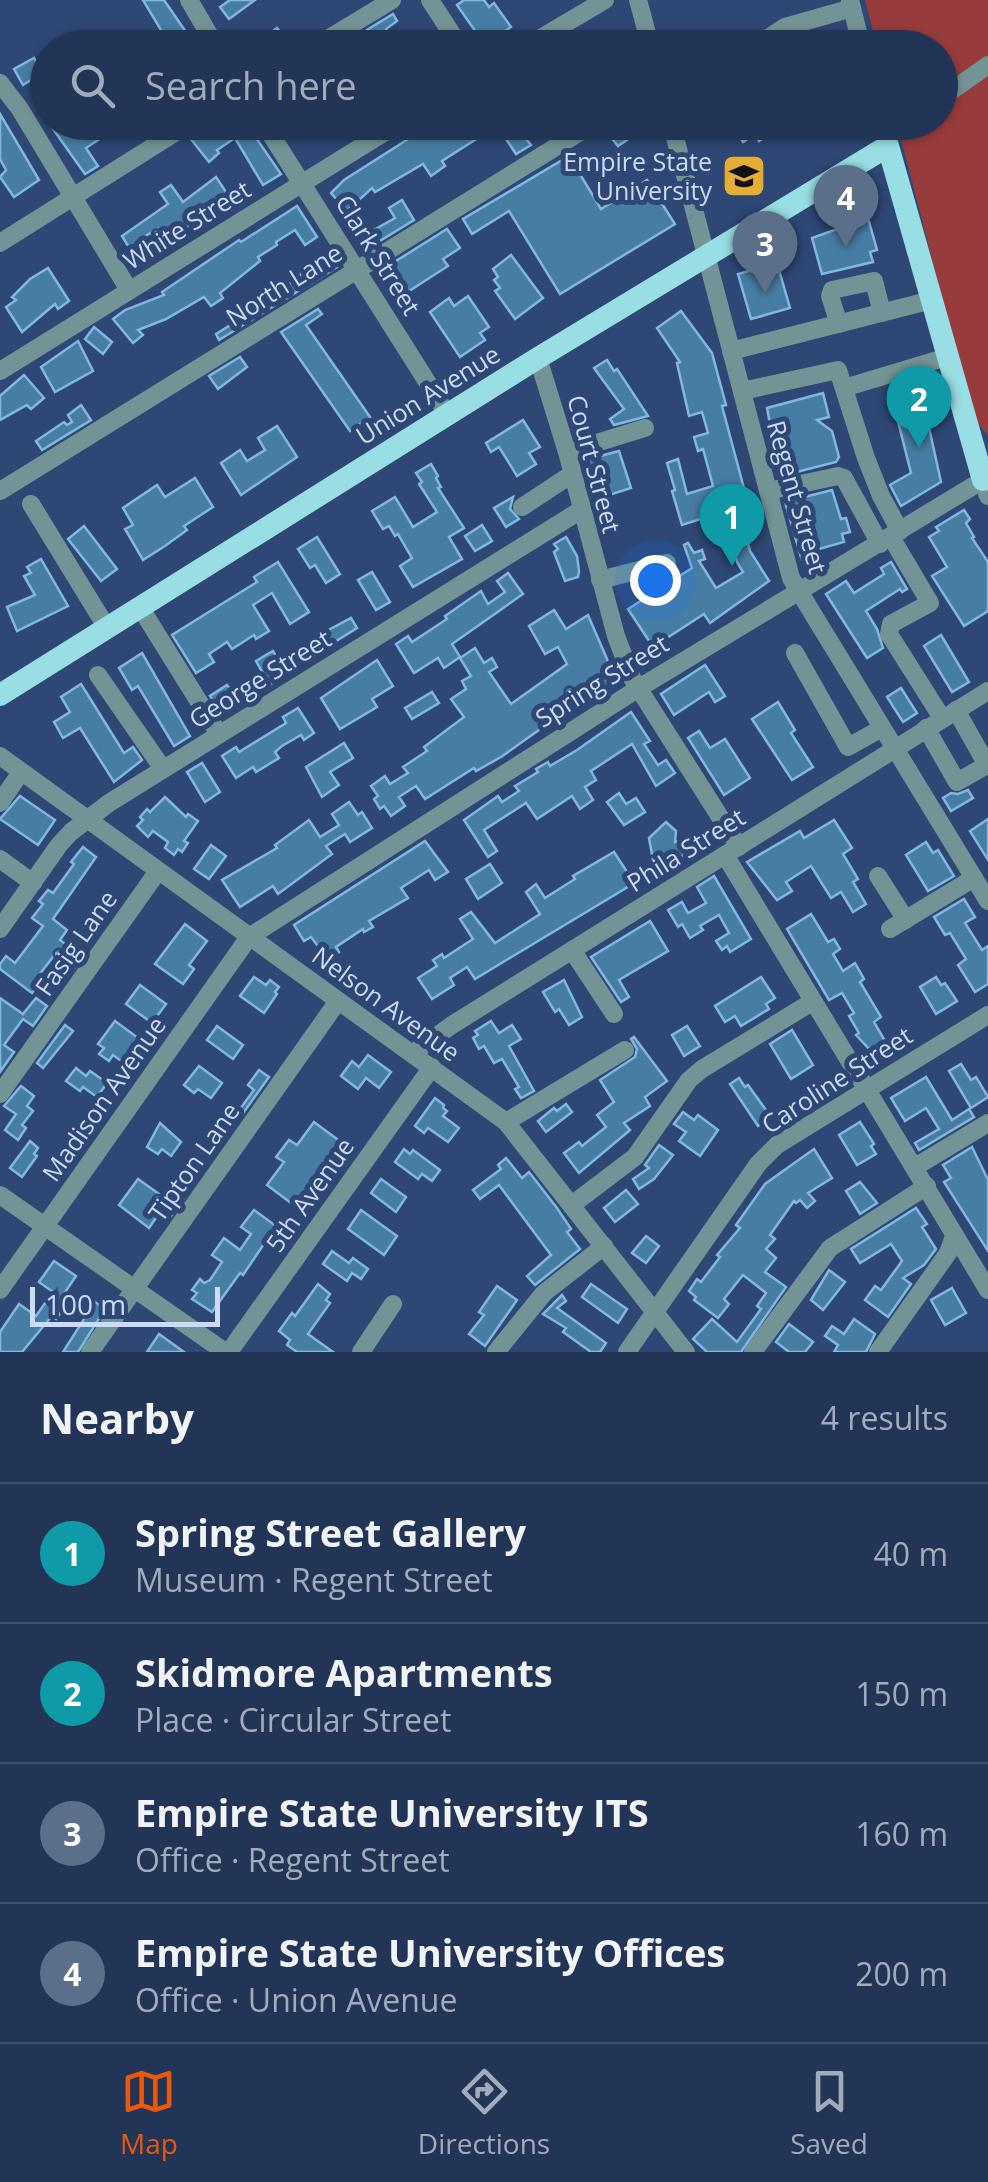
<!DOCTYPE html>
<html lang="en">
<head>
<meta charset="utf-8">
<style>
  :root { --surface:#223557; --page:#2e4061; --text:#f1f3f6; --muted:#a2abba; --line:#3f506d; --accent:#ea580c }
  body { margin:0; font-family:"Open Sans",sans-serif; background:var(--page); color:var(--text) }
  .scale { position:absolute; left:30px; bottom:25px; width:190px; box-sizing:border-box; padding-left:10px; border:5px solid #ccdbf6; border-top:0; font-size:28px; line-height:35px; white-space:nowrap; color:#ccdbf6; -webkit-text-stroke:8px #2e4774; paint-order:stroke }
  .you { position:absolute; left:655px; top:580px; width:35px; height:35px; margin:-25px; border:8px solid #fff; border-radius:50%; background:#1a73e8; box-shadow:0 0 0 15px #1a73e833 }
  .badge { display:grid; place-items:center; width:65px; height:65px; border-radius:50%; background:var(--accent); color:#fff; font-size:32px; font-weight:700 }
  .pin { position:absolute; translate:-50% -82px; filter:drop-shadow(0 2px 5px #0008) }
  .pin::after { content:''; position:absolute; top:52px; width:35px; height:30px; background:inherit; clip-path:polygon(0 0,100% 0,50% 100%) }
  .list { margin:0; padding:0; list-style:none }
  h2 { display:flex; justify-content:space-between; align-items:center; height:130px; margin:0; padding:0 40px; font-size:42px }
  h2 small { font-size:32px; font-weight:400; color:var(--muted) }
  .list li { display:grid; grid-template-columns:65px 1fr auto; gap:30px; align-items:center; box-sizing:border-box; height:140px; padding:0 40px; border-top:2px solid var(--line) }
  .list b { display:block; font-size:38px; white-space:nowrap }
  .list p { margin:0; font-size:32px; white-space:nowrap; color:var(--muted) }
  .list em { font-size:32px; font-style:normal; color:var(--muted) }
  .icon { flex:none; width:55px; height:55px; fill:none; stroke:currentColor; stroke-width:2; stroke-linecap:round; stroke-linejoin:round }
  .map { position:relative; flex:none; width:988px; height:1352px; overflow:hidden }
  .search { position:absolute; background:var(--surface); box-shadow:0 2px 8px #0004; left:30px; right:30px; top:30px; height:110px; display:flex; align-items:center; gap:25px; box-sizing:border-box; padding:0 35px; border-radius:55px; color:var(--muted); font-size:38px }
  .sheet { height:690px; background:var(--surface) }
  nav { display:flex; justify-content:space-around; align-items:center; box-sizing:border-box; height:140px; border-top:2px solid var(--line); background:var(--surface); font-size:28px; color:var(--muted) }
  nav a { display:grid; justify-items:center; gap:5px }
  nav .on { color:var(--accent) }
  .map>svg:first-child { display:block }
  .green { fill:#983b3d }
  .building { fill:#487da3; stroke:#81b7e0; stroke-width:2.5 }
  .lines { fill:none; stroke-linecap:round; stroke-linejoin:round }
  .minor { stroke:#739496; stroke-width:18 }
  .major { stroke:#99dee4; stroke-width:22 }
  .labels { text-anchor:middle; stroke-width:10; stroke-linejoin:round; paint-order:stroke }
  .poi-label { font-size:25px; fill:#ccdbf6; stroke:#2e4774; text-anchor:end }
  .street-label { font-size:25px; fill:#ccdbf6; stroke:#2e4774 }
</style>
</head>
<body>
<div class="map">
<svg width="988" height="1352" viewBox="0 0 988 1352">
  <rect width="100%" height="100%" fill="#2e4774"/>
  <polygon class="green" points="865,0 988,0 988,435 973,418 897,123 940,122 940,48 877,47"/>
  <g class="building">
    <polygon points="143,0 164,0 197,48 155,48 167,40"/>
    <polygon points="230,0 255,0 229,19 220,7"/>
    <polygon points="464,0 484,0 489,7 494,3 511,27 485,45 457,5"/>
    <polygon points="393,14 397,21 386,29 390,36 377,45 367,30"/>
    <polygon points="277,28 289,43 283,48 251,48"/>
    <polygon points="34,58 42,73 23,85 14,69"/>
    <polygon points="0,114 39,180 14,197 0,177 6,170 0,159"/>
    <polygon points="48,122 108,122 113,130 86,148 98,166 85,174"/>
    <polygon points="221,122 245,122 281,174 263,185 235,138 217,150 219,153 209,162 190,138"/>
    <polygon points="435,122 503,122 442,161 445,166 431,176 423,164 375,192 372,188 347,211 331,193 344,180"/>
    <polygon points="512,122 531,145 516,154 500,130"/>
    <polygon points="612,122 653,122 618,146 605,130"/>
    <polygon points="731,122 789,122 759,141 755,134 743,142"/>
    <polygon points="569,156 601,209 647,180 675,224 560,294 509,211 472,234 463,219"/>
    <polygon points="216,177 230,198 178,233 180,235 168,244 158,229 140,239 148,252 136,259 122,236 168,204 160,192 171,185 183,202"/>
    <polygon points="402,200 414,220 365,250 358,239 395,218 389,208"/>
    <polygon points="297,206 317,237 305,245 295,230 276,242 277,245 258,257 260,261 220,293 223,298 211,306 204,297 166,319 138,330 143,335 133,343 113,319 125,310 164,295 162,292 239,240 241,242"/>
    <polygon points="868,218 877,250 870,252 873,262 822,274 812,238"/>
    <polygon points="447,229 460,248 443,259 448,266 406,293 388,266"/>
    <polygon points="330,254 337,267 219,340 216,334 237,321 234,315 279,285 282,290 302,274 300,270"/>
    <polygon points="511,255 543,298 515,319 495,291 500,288 494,280 498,277 493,269"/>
    <polygon points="777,263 790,308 751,319 738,274"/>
    <polygon points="48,268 69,301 58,309 55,304 22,332 6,307 16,300 12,297 30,279"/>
    <polygon points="468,296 489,327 480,333 485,340 460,357 430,312 449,298 454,306"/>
    <polygon points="318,309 322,314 306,325 370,417 350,431 281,332"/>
    <polygon points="681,311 712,353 726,405 722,406 754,526 744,528 750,551 769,581 710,623 704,614 653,647 628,609 692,568 684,545 688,543 694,553 702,550 705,559 699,561 716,588 743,572 737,562 731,532 716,536 710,516 682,525 672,491 675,490 667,463 678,459 687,494 713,486 703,449 698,451 694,437 708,433 702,412 689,416 677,363 680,362 657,328"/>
    <polygon points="94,327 112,342 103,354 85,339"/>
    <polygon points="78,341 93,371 55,392 41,367"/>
    <polygon points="240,357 247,367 218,389 209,376"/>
    <polygon points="607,360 614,371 617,369 648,416 614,425 610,419 624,409 594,368"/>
    <polygon points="24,375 44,398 31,409 27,405 0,420 0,396"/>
    <polygon points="919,382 941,482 901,506 890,485 911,473 890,390"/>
    <polygon points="823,393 829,417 817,420 832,431 839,457 836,462 785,475 774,446 767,408"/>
    <polygon points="81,405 91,420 42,450 36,441 64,422 67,425 72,422 68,415"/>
    <polygon points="523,420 540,447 529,453 536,464 517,476 499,447 491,452 486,443"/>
    <polygon points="277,426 297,457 241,495 221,463 240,450 247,461 265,450 258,438"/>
    <polygon points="619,451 631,488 597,499 585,460"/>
    <polygon points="431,464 438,476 436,478 441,487 438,488 464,528 449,537 462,559 413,587 400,566 412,558 398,534 395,536 389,526 383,529 372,511 395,497 413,527 437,512 419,484 422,482 416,473"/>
    <polygon points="195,478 213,507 184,526 187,530 165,546 143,560 125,529 133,525 123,508 157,485 165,497"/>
    <polygon points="832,490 841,519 846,518 850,532 842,534 844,542 812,551 815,561 803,564 785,502"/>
    <polygon points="513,497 510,509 519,519 506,527 494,508"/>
    <polygon points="964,510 970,519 966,523 974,537 972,538 988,562 988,611 964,626 932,576 947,567 929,537 939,531 936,527"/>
    <polygon points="482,525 492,541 475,551 465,536"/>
    <polygon points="84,526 117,569 101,581 68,539"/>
    <polygon points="317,537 340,574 326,583 315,565 310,568 298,549"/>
    <polygon points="566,537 577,556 579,571 578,577 565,581 554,552 558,549 554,544"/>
    <polygon points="41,559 68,606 17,631 7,607 35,595 24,576 31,573 27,567"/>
    <polygon points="278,562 309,612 290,624 272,593 253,605 269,631 256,639 254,635 232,649 227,642 209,654 214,662 196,673 172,635 257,582 254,577"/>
    <polygon points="891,562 907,589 902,592 900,589 866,611 877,629 883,648 867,658 826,594 846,581 854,593 884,574 881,568"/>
    <polygon points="372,572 390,602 376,610 358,580"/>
    <polygon points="508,573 523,594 452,644 460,657 444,668 438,658 414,673 396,644 408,636 412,642 447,619 445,616 481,591 488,604 505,592 497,581"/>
    <polygon points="554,610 566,629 588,615 607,659 613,684 569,712 567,710 501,757 476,771 474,768 425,799 416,786 399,797 405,806 391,816 384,806 380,809 374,799 378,796 371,786 385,776 390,784 408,773 403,767 427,751 424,747 464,717 451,699 466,689 462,681 471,676 460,658 475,648 484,663 492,658 497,667 489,672 511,704 567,664 558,647 545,654 529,626"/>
    <polygon points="351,618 357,628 328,646 321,634"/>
    <polygon points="941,635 969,682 952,692 924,646"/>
    <polygon points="273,651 287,674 222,715 210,696 227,685 231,690 237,688 262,672 256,661"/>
    <polygon points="142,653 190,736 174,746 138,686 132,690 119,668"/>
    <polygon points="377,660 393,686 372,699 377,707 340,729 321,698"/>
    <polygon points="705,665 725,696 715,702 709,692 674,715 661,694"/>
    <polygon points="81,684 124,753 133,747 142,760 114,782 80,728 63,738 54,722 70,712 61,697"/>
    <polygon points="901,688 917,713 903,722 887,697"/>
    <polygon points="432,692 439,703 412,719 405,708"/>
    <polygon points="778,702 795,730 791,733 813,767 792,780 752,719"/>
    <polygon points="298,708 314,733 304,740 301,735 282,746 275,752 279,758 256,772 253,767 236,778 222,756 236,747 239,752 286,723 283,717"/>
    <polygon points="631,712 650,741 644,744 658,765 666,760 675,773 656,786 632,744 591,771 596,780 585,787 593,800 580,809 572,796 537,819 526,803 484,830 497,851 488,857 464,820 498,796 502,802 519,791 515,786 538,772 536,769 548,762 550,766 577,750"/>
    <polygon points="699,731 710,748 725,739 750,778 724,795 688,738"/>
    <polygon points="344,743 353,758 330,772 339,785 322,797 306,767"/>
    <polygon points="202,763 220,792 205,802 187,772"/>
    <polygon points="968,790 973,798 951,811 943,798 951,793 958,794"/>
    <polygon points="619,793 626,804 636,798 645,812 624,825 607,802"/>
    <polygon points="20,796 55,820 38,845 0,819"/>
    <polygon points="165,797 186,817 188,814 198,821 184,841 188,843 182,852 178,849 174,855 165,848 168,842 153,831 148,837 137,826 143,820 140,817 147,809 150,812"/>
    <polygon points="349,802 358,815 362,812 372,828 350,842 345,834 326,846 332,854 278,894 273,886 240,907 222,880 277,848 275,845 309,820 320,837 339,825 332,814"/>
    <polygon points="988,819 988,860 970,831"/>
    <polygon points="834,820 852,848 843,854 858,879 853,882 866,904 853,912 841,892 831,898 811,866 786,882 792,891 777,900 747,862 800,831 804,838"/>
    <polygon points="666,822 676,831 675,842 684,841 688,847 686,854 664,866 653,860 649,838"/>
    <polygon points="425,841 448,872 435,880 429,870 401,888 408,898 369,921 373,927 364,932 363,929 336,947 339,952 328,959 311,937 304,941 294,925"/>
    <polygon points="926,842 933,853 938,850 954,876 928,891 906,855"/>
    <polygon points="211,845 226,856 209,879 194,869"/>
    <polygon points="83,847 96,857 53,919 67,930 60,940 82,956 75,967 56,953 36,979 40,982 32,993 0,969 0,964 6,956 15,963 43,926 32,918 43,904 39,901 48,890 53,893 74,864 71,862"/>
    <polygon points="614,852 629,875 626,877 631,885 475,979 467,967 450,978 454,985 432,999 418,978 437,966 433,960 442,954 444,958 473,939 460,919 471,912 495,943 540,914 526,892 536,884 545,898 575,879 573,876"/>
    <polygon points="490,864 502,883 478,899 466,879"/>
    <polygon points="714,876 751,939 730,952 727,946 722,950 716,941 729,933 719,915 700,926 703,930 690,938 682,924 678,927 668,910 682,902 688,913 706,903 697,887"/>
    <polygon points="964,899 975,917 965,923 982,950 988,946 988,984 975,992 958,965 966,959 950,933 945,935 934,917"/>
    <polygon points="811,914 828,942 834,939 840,949 833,954 843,971 855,963 864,979 860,982 881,1017 874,1022 885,1041 870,1050 856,1035 859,1033 849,1016 854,1013 842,993 829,1000 787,929"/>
    <polygon points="650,921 668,951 619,980 629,997 621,1002 591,957"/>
    <polygon points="185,924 207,941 189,965 194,969 183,984 155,964"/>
    <polygon points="254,977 266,985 270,980 279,987 275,992 277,994 264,1013 240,996"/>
    <polygon points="761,977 775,998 766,1004 769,1009 741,1026 735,1016 725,1022 715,1006"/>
    <polygon points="936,977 941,985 945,983 957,1001 936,1014 920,987"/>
    <polygon points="564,980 582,1017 569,1025 559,1009 555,1012 543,992"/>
    <polygon points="140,985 166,1004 152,1023 126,1004"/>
    <polygon points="0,998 23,1014 36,998 47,1006 33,1026 23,1019 4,1045 14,1052 0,1072"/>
    <polygon points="115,1021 138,1038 124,1063 113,1055 109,1061 99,1054 104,1048 98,1044"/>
    <polygon points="491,1021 499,1033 512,1025 521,1039 509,1046 534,1091 521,1098 515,1089 519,1087 502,1059 494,1063 484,1046 479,1049 473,1038 478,1035 475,1031"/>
    <polygon points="65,1025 73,1031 43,1068 37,1063"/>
    <polygon points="217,1026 243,1045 233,1059 207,1040"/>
    <polygon points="687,1026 700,1046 684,1056 672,1035"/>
    <polygon points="792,1030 813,1065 791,1079 770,1044"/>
    <polygon points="634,1037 667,1081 645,1097 650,1106 624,1123 630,1130 579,1173 564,1153 579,1142 582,1146 606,1127 597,1115 614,1102 600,1080 635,1057 637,1049 631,1039"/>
    <polygon points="368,1055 391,1072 379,1088 366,1078 358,1089 341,1076 352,1061 359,1067"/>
    <polygon points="961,1064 971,1080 976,1077 988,1097 971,1108 949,1071"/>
    <polygon points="199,1066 222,1083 211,1098 198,1089 194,1093 184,1085"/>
    <polygon points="76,1068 86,1076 90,1071 107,1083 97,1097 83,1087 80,1091 66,1081"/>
    <polygon points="259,1070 269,1077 241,1116 237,1113 254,1090 248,1085"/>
    <polygon points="926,1077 952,1120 969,1109 974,1117 919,1150 915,1143 939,1129 926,1108 905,1121 891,1098"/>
    <polygon points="739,1078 745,1087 748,1085 771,1117 758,1126 730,1084"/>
    <polygon points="21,1086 34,1096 27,1106 33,1111 22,1125 26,1128 18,1140 5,1130 16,1114 4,1106"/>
    <polygon points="435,1098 444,1105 443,1108 447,1111 443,1116 459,1128 448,1142 428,1128 424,1133 415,1126"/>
    <polygon points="566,1104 572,1112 546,1132 538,1121 554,1108 557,1111"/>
    <polygon points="683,1112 694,1120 698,1115 718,1130 700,1156 679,1141 686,1132 674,1124"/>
    <polygon points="314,1122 341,1142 324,1165 327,1168 295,1206 267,1185 284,1162 276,1157 289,1140 297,1145"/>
    <polygon points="860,1122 874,1144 871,1146 876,1154 857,1165 839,1135"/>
    <polygon points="160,1123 181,1142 171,1156 162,1149 158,1154 147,1147"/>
    <polygon points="30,1141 38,1148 34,1154 37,1156 22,1177 10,1168"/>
    <polygon points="659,1145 673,1155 654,1179 639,1189 633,1179 649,1168 645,1165"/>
    <polygon points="972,1147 988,1180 988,1251 944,1182 951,1178 943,1165"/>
    <polygon points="404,1149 410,1154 413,1150 440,1170 432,1181 422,1174 418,1179 395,1162"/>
    <polygon points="814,1149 832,1178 808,1193 815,1201 807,1208 800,1200 796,1203 794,1201 770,1235 775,1239 766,1249 776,1258 765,1272 786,1287 741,1352 707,1352 693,1339 712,1319 737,1342 761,1309 757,1306 766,1293 743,1275 724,1299 729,1304 718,1318 694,1300 696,1297 689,1291 697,1279 701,1282 720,1257 717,1255 740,1228 736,1225 765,1184"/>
    <polygon points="506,1158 522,1178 529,1172 557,1208 571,1229 567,1232 580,1249 535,1285 527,1276 551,1255 499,1185 480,1199 473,1190 501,1169 498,1165"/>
    <polygon points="138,1179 169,1201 175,1193 183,1199 169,1219 160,1212 149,1228 119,1205"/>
    <polygon points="381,1179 406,1197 396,1212 371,1193"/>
    <polygon points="860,1182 877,1203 860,1214 846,1191"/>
    <polygon points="626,1190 638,1204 615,1222 604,1208"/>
    <polygon points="916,1208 927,1224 922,1227 936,1249 924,1265 903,1278 911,1284 888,1317 865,1300 875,1286 881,1290 902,1261 891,1244 860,1263 851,1249"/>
    <polygon points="254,1210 276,1226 243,1275 240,1273 212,1312 192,1299 197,1293 192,1290 200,1279 204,1283 210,1280 222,1262 212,1255 224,1238 240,1250 251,1234 241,1227"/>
    <polygon points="361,1210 397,1236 384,1255 348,1229"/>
    <polygon points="646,1236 659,1246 646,1263 632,1253"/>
    <polygon points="332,1251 349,1263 353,1258 368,1269 361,1279 352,1273 347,1281 323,1264"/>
    <polygon points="54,1261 76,1276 57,1304 64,1308 56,1319 52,1316 22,1352 0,1352 0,1332 19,1304 36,1316 53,1292 39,1282"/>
    <polygon points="829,1270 845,1282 823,1310 811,1300"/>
    <polygon points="318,1284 330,1294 326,1300 330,1303 308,1334 333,1352 297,1352 287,1345 290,1340 279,1331 292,1313 295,1316"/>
    <polygon points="591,1284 627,1309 618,1323 582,1297"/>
    <polygon points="497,1286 517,1300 485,1346 469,1334 484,1315 479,1312"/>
    <polygon points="952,1288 966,1313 945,1325 931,1300"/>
    <polygon points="562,1295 566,1301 557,1308 606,1343 600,1352 591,1352 563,1332 566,1328 543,1314"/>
    <polygon points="95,1302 105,1309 78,1352 63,1352"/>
    <polygon points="854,1319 875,1334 866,1352 834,1352 838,1345 825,1336 832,1326 844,1334"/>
    <polygon points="789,1324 813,1342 805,1352 789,1352 776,1342"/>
    <polygon points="159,1334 184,1352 147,1352"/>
  </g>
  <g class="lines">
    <g class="minor">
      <polyline points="189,0 217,48"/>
      <polyline points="430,0 461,48"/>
      <polyline points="638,0 651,48"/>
      <polyline points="850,0 862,48"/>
      <polyline points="313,48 392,0"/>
      <polyline points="524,48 605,0"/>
      <polyline points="753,48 785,27 852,8"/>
      <polyline points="0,83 20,109 129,290"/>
      <polyline points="940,99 988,65"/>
      <polyline points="263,122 448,415"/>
      <polyline points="671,122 791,578 988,901"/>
      <polyline points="882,122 888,146"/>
      <polyline points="0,243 192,122"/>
      <polyline points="839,324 830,296 832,290 874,281 882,313"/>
      <polyline points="731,351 932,300"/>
      <polyline points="538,358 567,452 616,636 632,678 739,847"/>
      <polyline points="0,371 401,122"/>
      <polyline points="844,388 947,357"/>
      <polyline points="742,391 838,370 866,458 881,496 900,531"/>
      <polyline points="567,452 645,428"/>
      <polyline points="0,491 596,122"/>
      <polyline points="768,491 838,476 844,478 880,544"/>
      <polyline points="31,504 107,628"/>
      <polyline points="522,507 572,474"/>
      <polyline points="891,537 930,603 891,624 889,634 942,718"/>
      <polyline points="600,580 667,563"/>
      <polyline points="140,607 219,734"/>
      <polyline points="795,653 848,747 882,728"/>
      <polyline points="98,675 163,769"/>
      <polyline points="926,728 957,782 987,765 956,710"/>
      <polyline points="0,756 506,1122 686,1352"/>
      <polyline points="0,803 21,772"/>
      <polyline points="725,855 988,1290"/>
      <polyline points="0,859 33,883"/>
      <polyline points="878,876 906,920"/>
      <polyline points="0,929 59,845 71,832 109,803 581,510"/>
      <polyline points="890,929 974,878"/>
      <polyline points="572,950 614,1014"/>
      <polyline points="413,1053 452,1025 988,691"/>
      <polyline points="0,1094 158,871"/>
      <polyline points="506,1122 625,1050"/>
      <polyline points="915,1167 988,1123"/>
      <polyline points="0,1195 225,1352"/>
      <polyline points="573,1204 635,1157 689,1080 702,1069 812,1002"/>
      <polyline points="0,1290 249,937 639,688 983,480 988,496"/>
      <polyline points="90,1352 338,1001"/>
      <polyline points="229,1352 432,1067"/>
      <polyline points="361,1352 393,1304"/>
      <polyline points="496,1352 544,1293 604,1246"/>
      <polyline points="627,1352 758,1164 777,1145 988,1015"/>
      <polyline points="753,1352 830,1248 927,1186"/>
      <polyline points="878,1352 948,1253 954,1236"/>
    </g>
    <polyline class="major" points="0,695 538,358 888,146 983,480 988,476"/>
  </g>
  <defs>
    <symbol id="university-square" viewBox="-11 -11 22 22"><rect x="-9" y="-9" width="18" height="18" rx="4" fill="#e5ad35" stroke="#2e4774"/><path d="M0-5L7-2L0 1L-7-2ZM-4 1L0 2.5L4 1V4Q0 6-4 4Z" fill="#111"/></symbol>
  </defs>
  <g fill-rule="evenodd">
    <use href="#university-square" x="719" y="151" width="50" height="50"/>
  </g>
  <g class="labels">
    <g class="poi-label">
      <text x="712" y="171">Empire State<tspan x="712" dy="29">University</tspan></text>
    </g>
    <g class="street-label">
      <text transform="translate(187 225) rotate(-32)" y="9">White Street</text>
      <text transform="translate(378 255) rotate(58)" y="9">Clark Street</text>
      <text transform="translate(284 285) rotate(-32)" y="9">North Lane</text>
      <text transform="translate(428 395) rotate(-32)" y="9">Union Avenue</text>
      <text transform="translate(594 464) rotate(75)" y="9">Court Street</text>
      <text transform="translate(797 497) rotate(74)" y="9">Regent Street</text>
      <text transform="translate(260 679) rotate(-32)" y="9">George Street</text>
      <text transform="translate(602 681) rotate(-32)" y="9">Spring Street</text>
      <text transform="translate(686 850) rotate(-32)" y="9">Phila Street</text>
      <text transform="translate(76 943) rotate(-55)" y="9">Fasig Lane</text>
      <text transform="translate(386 1004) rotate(36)" y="9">Nelson Avenue</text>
      <text transform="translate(837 1080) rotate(-33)" y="9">Caroline Street</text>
      <text transform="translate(104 1099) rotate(-55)" y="9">Madison Avenue</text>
      <text transform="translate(194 1162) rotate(-55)" y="9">Tipton Lane</text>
      <text transform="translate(310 1195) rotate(-55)" y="9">5th Avenue</text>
    </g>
  </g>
</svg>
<div class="scale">100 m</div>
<div class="you"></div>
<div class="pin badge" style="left:732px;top:566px;background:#0f9aa8">1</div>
<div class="pin badge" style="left:919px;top:448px;background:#0f9aa8">2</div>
<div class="pin badge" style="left:765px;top:293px;background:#5c6f8a">3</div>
<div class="pin badge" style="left:846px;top:247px;background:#5c6f8a">4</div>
<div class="search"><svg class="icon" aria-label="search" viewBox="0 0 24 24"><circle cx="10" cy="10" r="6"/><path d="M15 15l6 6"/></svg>Search here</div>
</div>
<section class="sheet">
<h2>Nearby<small>4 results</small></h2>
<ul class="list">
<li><span class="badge" style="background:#0f9aa8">1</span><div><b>Spring Street Gallery</b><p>Museum · Regent Street</p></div><em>40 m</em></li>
<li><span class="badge" style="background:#0f9aa8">2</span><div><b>Skidmore Apartments</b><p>Place · Circular Street</p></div><em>150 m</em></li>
<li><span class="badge" style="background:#5c6f8a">3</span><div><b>Empire State University ITS</b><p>Office · Regent Street</p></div><em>160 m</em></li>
<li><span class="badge" style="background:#5c6f8a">4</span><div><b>Empire State University Offices</b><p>Office · Union Avenue</p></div><em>200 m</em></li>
</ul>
</section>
<nav>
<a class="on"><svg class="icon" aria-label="map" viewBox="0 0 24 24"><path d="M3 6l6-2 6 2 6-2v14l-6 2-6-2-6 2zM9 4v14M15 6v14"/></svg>Map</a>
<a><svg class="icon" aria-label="directions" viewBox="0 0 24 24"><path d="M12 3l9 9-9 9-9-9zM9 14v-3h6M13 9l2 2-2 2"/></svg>Directions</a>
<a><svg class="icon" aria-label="saved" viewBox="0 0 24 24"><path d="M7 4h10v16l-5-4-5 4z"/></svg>Saved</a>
</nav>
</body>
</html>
